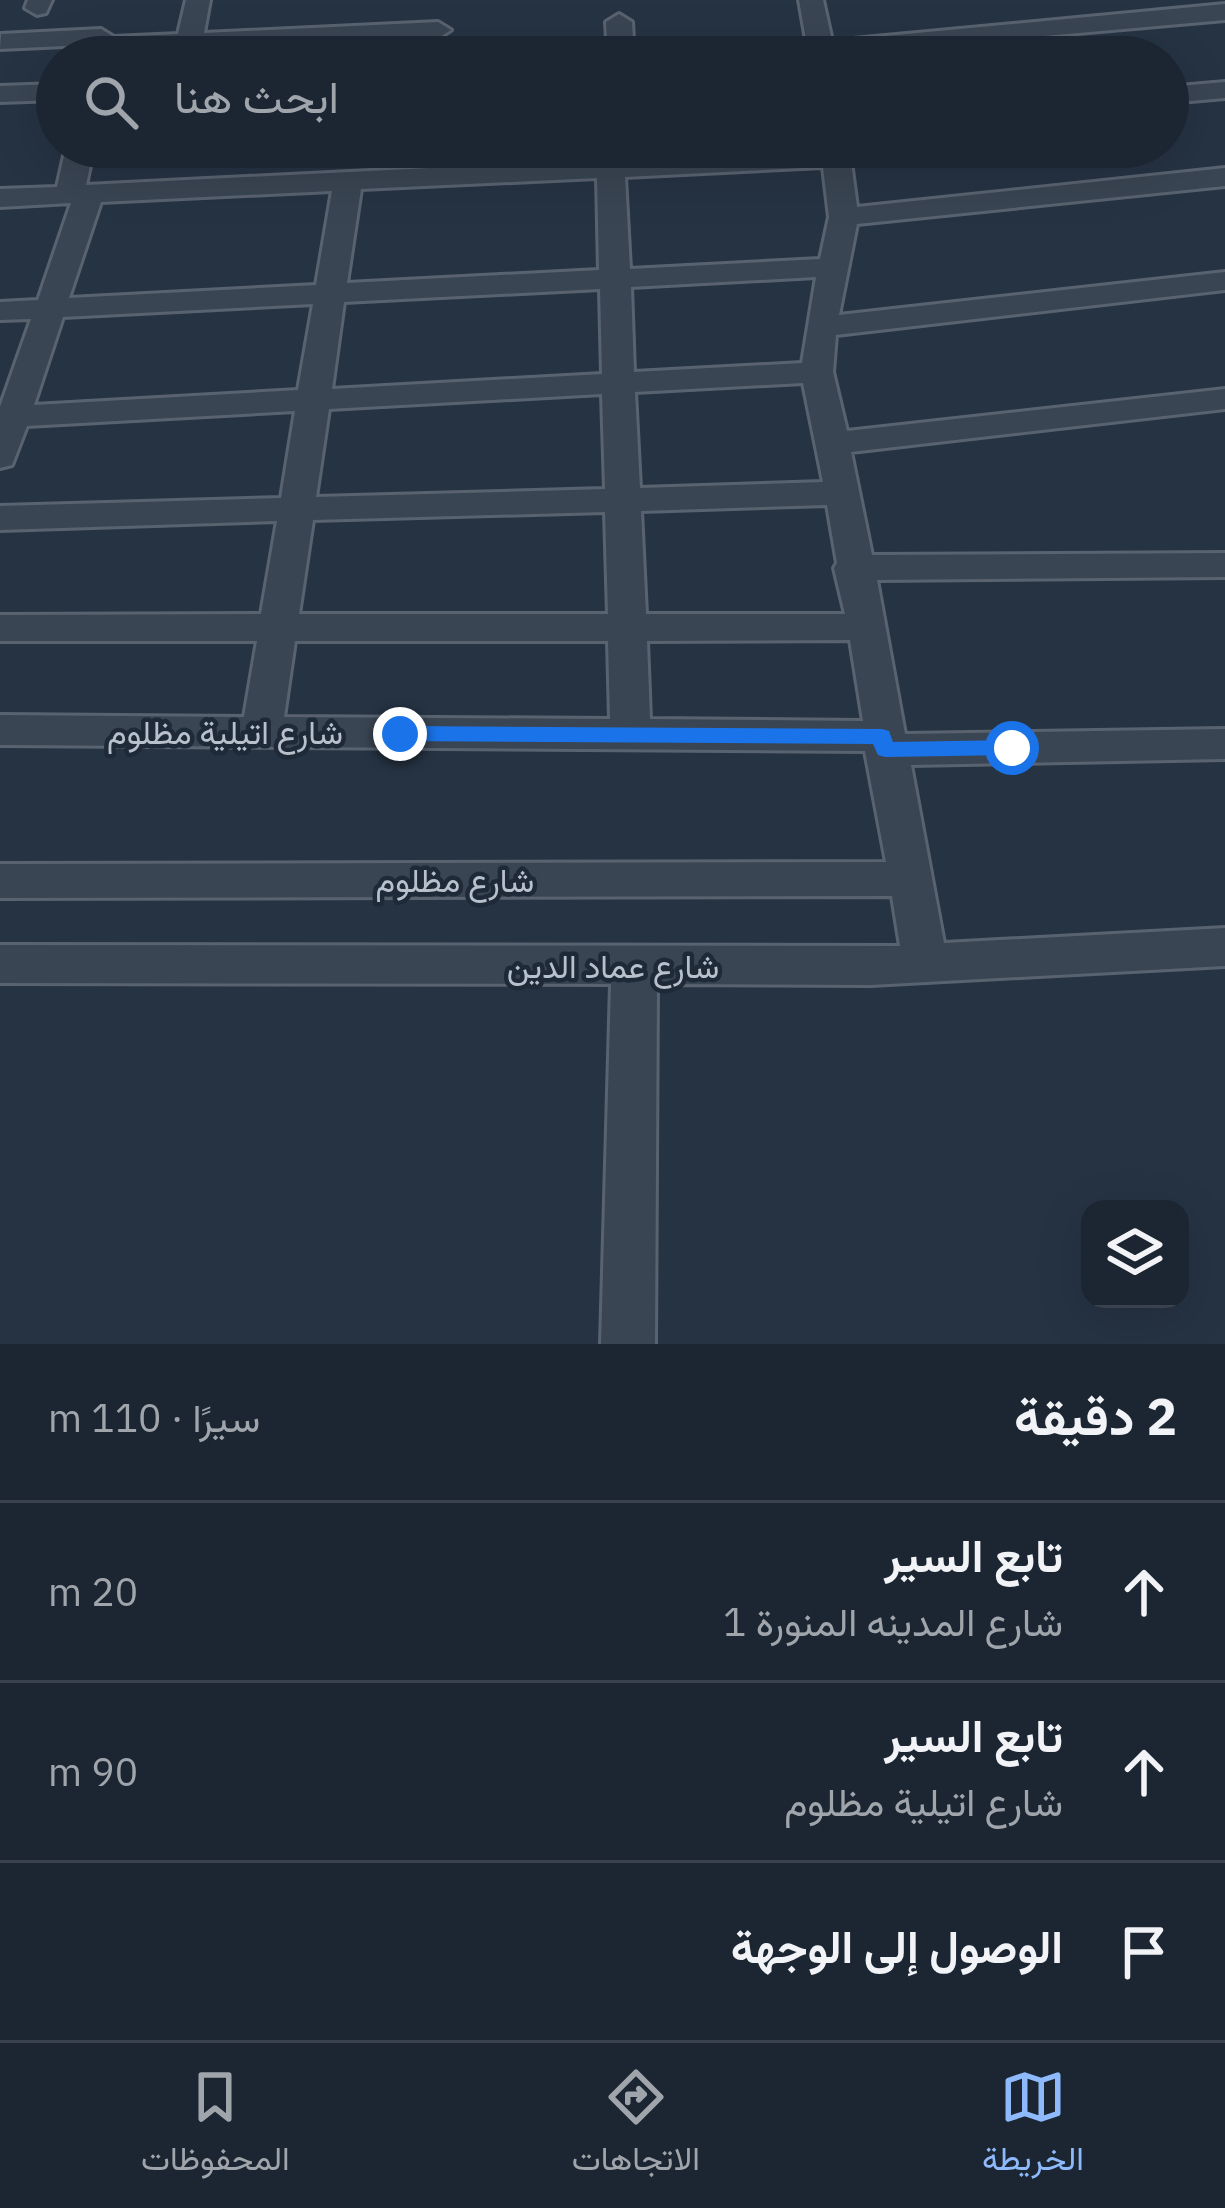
<!DOCTYPE html>
<html lang="ar">
<head>
<meta charset="utf-8">
<style>
  :root { --surface:#1c2632; --page:#252e3a; --text:#f1f3f6; --muted:#a0a5ac; --line:#3a434d; --accent:#8ebafb }
  body { margin:0; font-family:"IBM Plex Sans",Vazirmatn,sans-serif; background:var(--page); color:var(--text); direction:rtl }
  .controls { position:absolute; right:36px; bottom:36px; display:grid; overflow:hidden; border-radius:24px; box-shadow:0 12px 48px #0002 }
  .controls button { width:108px; height:108px; display:grid; place-items:center; padding:0; border:0; border-bottom:3px solid var(--line); background:var(--surface); color:var(--text); font:60px sans-serif }
  .stop { position:absolute; width:36px; height:36px; margin:-27px; border:9px solid #1a73e8; border-radius:50%; background:#fff }
  .stop.end { background:#1a73e8; border-color:#fff; box-shadow:0 3px 12px #0008 }
  .list { margin:0; padding:0; list-style:none }
  h2 { display:flex; justify-content:space-between; align-items:center; height:156px; margin:0; padding:0 48px; font-size:51px }
  h2 small { font-size:39px; font-weight:400; color:var(--muted) }
  .list li { display:grid; grid-template-columns:78px 1fr auto; gap:36px; align-items:center; box-sizing:border-box; height:180px; padding:0 48px; border-top:3px solid var(--line) }
  .list b { display:block; font-size:45px; white-space:nowrap }
  .list p { margin:0; font-size:39px; white-space:nowrap; color:var(--muted) }
  .list em { font-size:39px; font-style:normal; color:var(--muted) }
  .icon { flex:none; width:66px; height:66px; fill:none; stroke:currentColor; stroke-width:2; stroke-linecap:round; stroke-linejoin:round }
  .map { position:relative; flex:none; width:1225px; height:1344px; overflow:hidden; direction:ltr }
  .search { position:absolute; background:var(--surface); box-shadow:0 12px 48px #0002; left:36px; right:36px; top:36px; height:132px; display:flex; align-items:center; gap:30px; box-sizing:border-box; padding:0 42px; border-radius:66px; color:var(--muted); font-size:45px }
  .sheet { height:696px; background:var(--surface) }
  nav { display:flex; justify-content:space-around; align-items:center; box-sizing:border-box; height:168px; border-top:3px solid var(--line); background:var(--surface); font-size:33px; color:var(--muted) }
  nav a { display:grid; justify-items:center; gap:6px }
  nav .on { color:var(--accent) }
  .map>svg:first-child { display:block }
  .lines { fill:none; stroke-linecap:round; stroke-linejoin:round }
  .street-casing { stroke:#596370; stroke-width:6 }
  .street { fill:#3a4553; fill-rule:evenodd }
  .route { fill:#1a73e8 }
  .labels { text-anchor:middle; stroke-width:9; stroke-linejoin:round; paint-order:stroke }
  .street-label { font-size:33px; fill:#b8c0cc; stroke:#1f2a38 }
</style>
</head>
<body>
<div class="map">
<svg width="1225" height="1344" viewBox="0 0 1225 1344">
  <rect width="100%" height="100%" fill="#263343"/>
  <g class="lines">
    <defs>
      <g id="street">
        <polygon points="28,0 52,0 46,13 37,15 25,8"/>
        <polygon points="186,0 210,0 204,33 438,22 451,30 438,38 99,53 86,45 0,49 1,34 101,29 114,37 178,34"/>
        <polygon points="799,0 823,0 832,41 1225,4 1225,20 809,57"/>
        <polygon points="619,14 632,22 634,57 608,57 606,22"/>
        <polygon points="1225,82 1225,98 1168,103 1168,87"/>
        <polygon points="57,84 57,100 0,102 0,86"/>
        <path d="M66 147H94L86 185 849 147 857 207 1225 168V186L857 224 839 315 1225 272V290L836 335 833 372 847 431 1225 389V409L851 452 872 555 1225 553V577L877 580 905 734 1225 729V759L911 765 944 943 1225 928V966L871 985 657 984 655 1344H601L611 984 0 983V945L900 946 892 896 0 898V864L886 862 865 751 0 745V715L244 717 257 641H0V615L261 614 277 521 0 530V506L281 498 295 411 27 426 12 465 0 468V407L31 319 0 320V302L38 300 71 203 0 207V189L57 187ZM823 167 829 217 820 259 630 269 625 177ZM597 178 599 270 347 283 361 189ZM332 191 316 285 69 298 101 202ZM816 277 802 363 634 372 631 287ZM600 289 602 374 332 389 344 302ZM313 304 298 390 34 405 63 317ZM803 383 823 482 640 488 635 392ZM602 394 605 489 316 497 329 409ZM827 505 837 563 834 568 845 614H646L641 511ZM605 512 608 614H299L313 520ZM850 640 863 721 650 719 647 641ZM295 641H608L610 719 284 717Z"/>
      </g>
    </defs>
    <use href="#street" class="street-casing"/>
    <use href="#street" class="street"/>
  </g>
  <polygon class="route" points="400,726 882,729 889,731 893,742 1012,740 1022,748 1012,755 885,757 878,755 873,744 400,741 390,734"/>
  <g class="labels">
    <g class="street-label">
      <text x="225" y="744">شارع اتيلية مظلوم</text>
      <text x="455" y="892">شارع مظلوم</text>
      <text x="613" y="978">شارع عماد الدين</text>
    </g>
  </g>
</svg>
<div class="controls">
<button><svg class="icon" aria-label="layers" viewBox="0 0 24 24"><path d="M12 4l9 5-9 5-9-5zM3 14l9 5 9-5"/></svg></button>
</div>
<div class="stop" style="left:1012px;top:748px"></div>
<div class="stop end" style="left:400px;top:734px"></div>
<div class="search"><svg class="icon" aria-label="search" viewBox="0 0 24 24"><circle cx="10" cy="10" r="6"/><path d="M15 15l6 6"/></svg>ابحث هنا</div>
</div>
<section class="sheet">
<h2>2 دقيقة<small>سيرًا · 110 m</small></h2>
<ul class="list">
<li><svg class="icon" aria-label="ahead" viewBox="0 0 24 24"><path d="M12 20V5M6 11l6-6 6 6"/></svg><div><b>تابع السير</b><p>شارع المدينه المنورة 1</p></div><em>20 m</em></li>
<li><svg class="icon" aria-label="ahead" viewBox="0 0 24 24"><path d="M12 20V5M6 11l6-6 6 6"/></svg><div><b>تابع السير</b><p>شارع اتيلية مظلوم</p></div><em>90 m</em></li>
<li><svg class="icon" aria-label="arrive" viewBox="0 0 24 24"><path d="M6 21V4h12l-3 4 3 4H6"/></svg><div><b>الوصول إلى الوجهة</b></div></li>
</ul>
</section>
<nav>
<a class="on"><svg class="icon" aria-label="map" viewBox="0 0 24 24"><path d="M3 6l6-2 6 2 6-2v14l-6 2-6-2-6 2zM9 4v14M15 6v14"/></svg>الخريطة</a>
<a><svg class="icon" aria-label="directions" viewBox="0 0 24 24"><path d="M12 3l9 9-9 9-9-9zM9 14v-3h6M13 9l2 2-2 2"/></svg>الاتجاهات</a>
<a><svg class="icon" aria-label="saved" viewBox="0 0 24 24"><path d="M7 4h10v16l-5-4-5 4z"/></svg>المحفوظات</a>
</nav>
</body>
</html>
